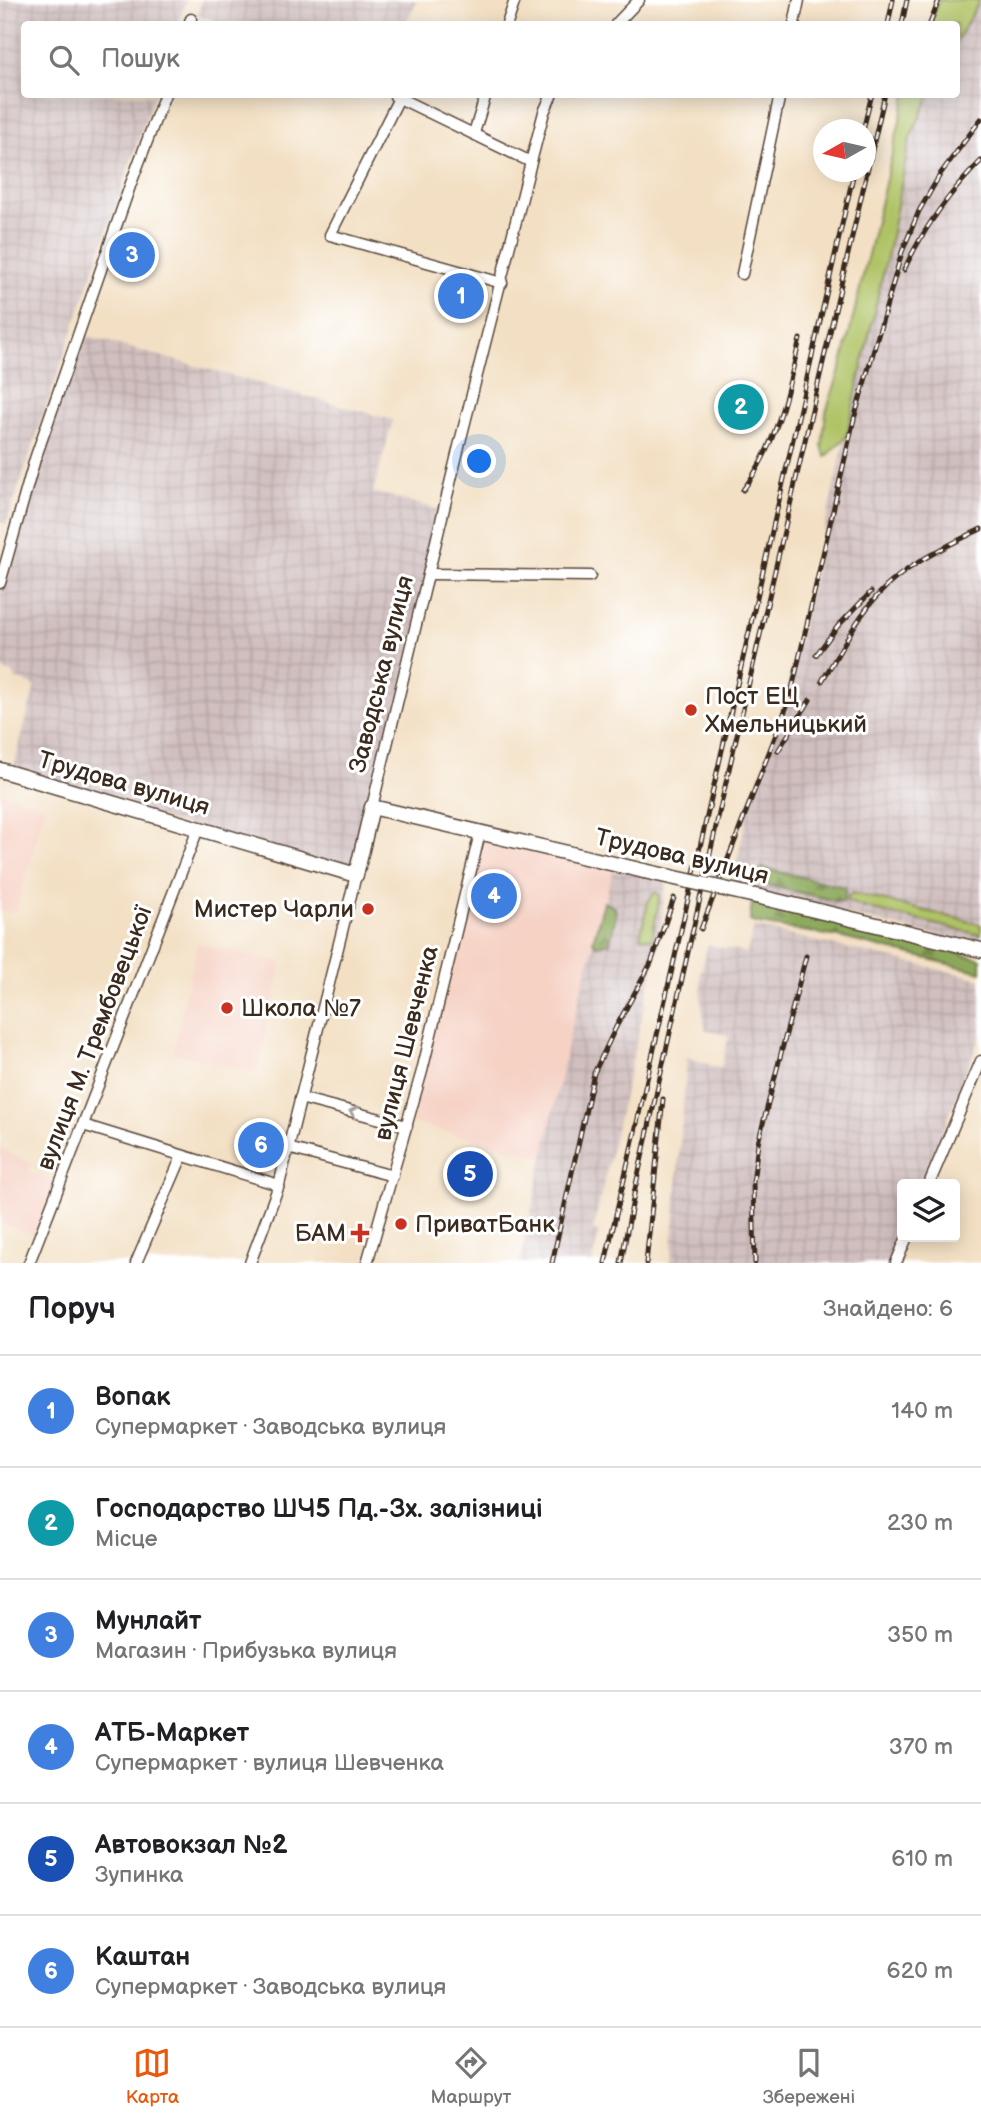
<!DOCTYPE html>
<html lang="uk">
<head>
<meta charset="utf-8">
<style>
  :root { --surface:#fff; --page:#f2f2f2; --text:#202124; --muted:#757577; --line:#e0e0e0; --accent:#ea580c }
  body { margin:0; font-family:"Balsamiq Sans",sans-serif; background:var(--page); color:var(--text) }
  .controls { position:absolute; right:21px; bottom:21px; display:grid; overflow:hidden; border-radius:7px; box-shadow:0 4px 18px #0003 }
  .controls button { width:63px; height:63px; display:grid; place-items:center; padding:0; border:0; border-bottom:2px solid var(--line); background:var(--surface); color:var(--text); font:35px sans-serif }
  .compass { position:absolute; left:813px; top:119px; width:63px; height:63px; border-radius:50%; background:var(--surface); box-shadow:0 4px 18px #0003; rotate:262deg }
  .you { position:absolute; left:480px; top:462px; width:24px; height:24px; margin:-18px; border:5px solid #fff; border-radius:50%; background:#1a73e8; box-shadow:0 0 0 10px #1a73e833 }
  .badge { display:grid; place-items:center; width:46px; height:46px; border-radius:50%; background:var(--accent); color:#fff; font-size:23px; font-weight:700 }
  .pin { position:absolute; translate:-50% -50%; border:4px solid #fff; box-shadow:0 2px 7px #0006 }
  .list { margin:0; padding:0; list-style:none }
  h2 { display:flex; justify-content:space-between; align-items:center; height:91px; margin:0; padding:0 28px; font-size:30px }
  h2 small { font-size:23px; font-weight:400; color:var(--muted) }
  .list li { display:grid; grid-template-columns:46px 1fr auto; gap:21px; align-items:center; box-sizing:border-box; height:112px; padding:0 28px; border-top:2px solid var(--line) }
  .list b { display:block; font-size:26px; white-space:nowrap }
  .list p { margin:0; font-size:23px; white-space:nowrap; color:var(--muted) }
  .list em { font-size:23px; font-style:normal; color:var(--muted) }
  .icon { flex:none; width:38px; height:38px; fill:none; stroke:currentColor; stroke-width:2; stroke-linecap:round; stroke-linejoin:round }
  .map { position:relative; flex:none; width:981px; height:1263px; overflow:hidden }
  .search { position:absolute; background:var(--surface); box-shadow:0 4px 18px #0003; left:21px; right:21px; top:21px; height:77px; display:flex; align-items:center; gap:18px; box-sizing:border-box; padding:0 24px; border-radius:7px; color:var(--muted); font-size:26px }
  .sheet { height:763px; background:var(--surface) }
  nav { display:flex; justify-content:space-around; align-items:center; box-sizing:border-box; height:98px; border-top:2px solid var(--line); background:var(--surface); font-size:19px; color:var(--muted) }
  nav a { display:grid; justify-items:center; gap:4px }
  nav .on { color:var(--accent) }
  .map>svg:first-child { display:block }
  .built { fill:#f6d2c5 }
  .industrial { fill:url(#industrial-grid) }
  .green { fill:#afc265; stroke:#757642; stroke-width:2 }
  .forest { fill:url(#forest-firs); stroke:#63693c; stroke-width:2 }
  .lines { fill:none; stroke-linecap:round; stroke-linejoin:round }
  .minor-casing { stroke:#574537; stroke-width:13 }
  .major-casing { stroke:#574537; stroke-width:17 }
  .minor { stroke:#fff; stroke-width:10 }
  .major { stroke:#fff; stroke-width:14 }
  .rail-casing { stroke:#3b2a1e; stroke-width:5 }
  .rail { stroke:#fff; stroke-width:2.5; stroke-dasharray:8; stroke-linecap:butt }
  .major-bridge-casing { stroke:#574537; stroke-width:17; stroke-linecap:butt }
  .major-bridge { stroke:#fff; stroke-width:14 }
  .oneway { stroke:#a79f9a }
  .poi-dot { fill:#c8321e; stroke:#fff; stroke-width:2.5 }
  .labels { text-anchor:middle; stroke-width:6; stroke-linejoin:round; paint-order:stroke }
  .street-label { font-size:24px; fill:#3b2a1e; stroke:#fff }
  .poi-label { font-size:24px; fill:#3b2a1e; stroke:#fff; text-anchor:start }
</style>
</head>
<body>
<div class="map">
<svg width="981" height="1263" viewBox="0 0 981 1263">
  <defs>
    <pattern id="industrial-grid" width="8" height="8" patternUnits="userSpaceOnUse" patternTransform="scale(1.75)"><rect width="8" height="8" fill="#d1bfbf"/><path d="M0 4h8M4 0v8" fill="none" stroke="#b4a4a4"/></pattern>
    <pattern id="forest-firs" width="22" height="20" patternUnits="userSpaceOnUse" patternTransform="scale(1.75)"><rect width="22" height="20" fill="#8ba85a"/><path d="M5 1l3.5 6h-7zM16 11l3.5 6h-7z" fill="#73894a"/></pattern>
  </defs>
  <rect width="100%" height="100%" fill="#fff"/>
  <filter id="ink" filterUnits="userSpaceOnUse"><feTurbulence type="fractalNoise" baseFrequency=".0143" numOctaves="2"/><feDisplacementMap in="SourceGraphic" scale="14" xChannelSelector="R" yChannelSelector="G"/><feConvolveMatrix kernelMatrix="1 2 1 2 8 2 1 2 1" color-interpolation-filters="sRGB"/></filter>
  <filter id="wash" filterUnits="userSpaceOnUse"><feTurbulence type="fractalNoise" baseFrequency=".00686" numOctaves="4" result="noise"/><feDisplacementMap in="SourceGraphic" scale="28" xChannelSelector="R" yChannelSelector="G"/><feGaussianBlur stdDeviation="1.57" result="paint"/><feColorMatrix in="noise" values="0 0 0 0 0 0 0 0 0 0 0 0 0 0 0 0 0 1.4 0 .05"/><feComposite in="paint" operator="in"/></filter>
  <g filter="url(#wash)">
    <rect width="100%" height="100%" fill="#f3e0c4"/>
    <g class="built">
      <polygon points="0,792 46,806 16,909 8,913 0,911"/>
      <polygon points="483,837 614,867 571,1029 545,1158 412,1123"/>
      <polygon points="197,943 282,963 257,1073 173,1053"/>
      <polygon points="0,1148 31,1164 29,1172 54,1182 34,1236 0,1223"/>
    </g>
    <g class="industrial">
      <polygon points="0,0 186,0 178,24 24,24 24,94 154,95 6,524 0,522"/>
      <polygon points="202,0 417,0 405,24 224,24 197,15"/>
      <polygon points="980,0 981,0 981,946 731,888 749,806 783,709 888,252 910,138 930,95 956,94 957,41"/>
      <polygon points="79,334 393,420 373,492 444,511 356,875 12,774 35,686 15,678 13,673 0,669 0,583"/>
      <polygon points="614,867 666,880 658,947 593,1230 599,1233 592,1263 520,1263 571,1029"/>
      <polygon points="754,927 981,979 981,1035 922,1184 902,1184 902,1235 891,1263 671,1263 687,1057 721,1069 729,1036 705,1029 701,1000 701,972 708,945 747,953"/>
    </g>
    <g class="green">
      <polygon points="939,0 980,0 957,41 956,24 930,24"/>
      <polygon points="906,95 930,95 910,138 888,252 846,437 826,457 822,447 826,412 842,364"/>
      <polygon points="655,892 660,895 652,939 640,937 648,902"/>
      <polygon points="853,893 975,923 981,925 981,935 865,908 847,901 848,896"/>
    </g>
    <g class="forest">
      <polygon points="762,868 845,887 844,901 836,901 767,885 761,881 759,874"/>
      <polygon points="604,902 615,908 616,913 610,943 596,945 593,941"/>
      <polygon points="752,902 881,932 981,959 981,972 839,937 759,924 750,921"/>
    </g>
  </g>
  <g filter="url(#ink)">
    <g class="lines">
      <defs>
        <g id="minor">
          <polyline points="189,24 191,19"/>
          <polyline points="507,24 515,0"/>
          <polyline points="616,24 639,0"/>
          <polyline points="794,24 799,0"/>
          <polyline points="395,96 531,162"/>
          <polyline points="399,98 330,235 502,283"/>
          <polyline points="474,133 486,94"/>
          <polyline points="742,274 780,94"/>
          <polyline points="429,574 590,576"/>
          <polyline points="0,583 35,459 130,186 165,94"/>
          <polyline points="372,807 461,438 531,162 544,112 552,94"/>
          <polyline points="300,1098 407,1126"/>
          <polyline points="83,1125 279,1185"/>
          <polyline points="288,1148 393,1176"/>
          <polyline points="929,1184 981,1061"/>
          <polyline points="29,1263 198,829"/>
          <polyline points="136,1263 182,1156"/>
          <polyline points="250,1263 279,1185 356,875"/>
          <polyline points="367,1263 422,1071 480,833"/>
          <polyline points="896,1263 907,1237"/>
        </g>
        <g id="major">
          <polyline points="0,770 356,875 372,807 644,871"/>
          <polyline points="760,897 981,950"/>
        </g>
      </defs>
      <use href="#minor" class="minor-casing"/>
      <use href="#major" class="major-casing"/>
      <use href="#minor" class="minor"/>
      <use href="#major" class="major"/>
      <defs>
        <g id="rail">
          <polyline points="888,24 893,0"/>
          <polyline points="902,24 907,0"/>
          <polyline points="930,24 939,0"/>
          <polyline points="863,130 872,94"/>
          <path d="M904 270C923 229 949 193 981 161"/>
          <path d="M743 490C777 445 787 393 800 339"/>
          <polyline points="816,655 838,626 871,592"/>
          <path d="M822 681C840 652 855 620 878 595 905 565 945 547 981 529"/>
          <polyline points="778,751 810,700"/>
          <polyline points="701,929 790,698 854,419 902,252 919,211 941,173 981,119"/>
          <polyline points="552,1263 594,1073 616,1027 651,963 674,898"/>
          <polyline points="605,1263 854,172"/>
          <polyline points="621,1263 635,1189 724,791 885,94"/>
          <polyline points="646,1263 663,1099"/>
          <polyline points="755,1263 753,1183 758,1143 806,956"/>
        </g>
      </defs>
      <use href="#rail" class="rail-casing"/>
      <use href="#rail" class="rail"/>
      <defs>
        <polyline id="major-bridge" points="644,871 760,897"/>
      </defs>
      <use href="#major-bridge" class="major-bridge-casing"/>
      <use href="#major-bridge" class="major-bridge"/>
    </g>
    <defs><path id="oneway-chevron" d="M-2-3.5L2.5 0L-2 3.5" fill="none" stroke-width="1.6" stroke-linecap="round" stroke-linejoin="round" transform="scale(1.75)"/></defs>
    <use class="oneway" href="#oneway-chevron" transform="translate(354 1112) rotate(-166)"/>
  </g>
  <g class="poi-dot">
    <circle cx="691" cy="710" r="7"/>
    <circle cx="368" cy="909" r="7"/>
    <circle cx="227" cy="1008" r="7"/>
    <circle cx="401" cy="1224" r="7"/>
    <path d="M356.5 1222.5h7v7h7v7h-7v7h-7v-7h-7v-7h7z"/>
  </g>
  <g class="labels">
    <g class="street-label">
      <text transform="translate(381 674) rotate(-76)" y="8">Заводська вулиця</text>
      <text transform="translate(124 783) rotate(16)" y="8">Трудова вулиця</text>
      <text transform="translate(682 856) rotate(13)" y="8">Трудова вулиця</text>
      <text transform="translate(94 1038) rotate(-69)" y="8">вулиця М. Трембовецької</text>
      <text transform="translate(406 1043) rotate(-76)" y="8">вулиця Шевченка</text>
    </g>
    <g class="poi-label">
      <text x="705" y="704">Пост ЕЦ<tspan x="705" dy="28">Хмельницький</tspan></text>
      <text x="354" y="917" text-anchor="end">Мистер Чарли</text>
      <text x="241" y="1016">Школа №7</text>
      <text x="415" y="1232">ПриватБанк</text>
      <text x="346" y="1241" text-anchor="end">БАМ</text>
    </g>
  </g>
</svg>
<div class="controls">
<button><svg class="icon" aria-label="layers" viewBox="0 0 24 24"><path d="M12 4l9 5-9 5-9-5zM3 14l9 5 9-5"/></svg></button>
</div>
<svg class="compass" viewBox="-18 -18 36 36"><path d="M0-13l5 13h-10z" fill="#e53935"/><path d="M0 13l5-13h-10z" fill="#757577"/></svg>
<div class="you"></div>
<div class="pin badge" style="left:461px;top:296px;background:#3f7fe0">1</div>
<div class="pin badge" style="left:741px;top:407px;background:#0f9aa8">2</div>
<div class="pin badge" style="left:132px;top:255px;background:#3f7fe0">3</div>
<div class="pin badge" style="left:494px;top:896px;background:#3f7fe0">4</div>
<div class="pin badge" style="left:470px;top:1174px;background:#1a4fb4">5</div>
<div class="pin badge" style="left:261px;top:1145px;background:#3f7fe0">6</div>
<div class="search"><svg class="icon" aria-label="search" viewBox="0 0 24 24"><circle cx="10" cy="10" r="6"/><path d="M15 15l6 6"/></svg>Пошук</div>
</div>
<section class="sheet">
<h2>Поруч<small>Знайдено: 6</small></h2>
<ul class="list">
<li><span class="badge" style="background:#3f7fe0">1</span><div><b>Вопак</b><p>Супермаркет · Заводська вулиця</p></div><em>140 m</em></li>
<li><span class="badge" style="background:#0f9aa8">2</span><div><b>Господарство ШЧ5 Пд.-Зх. залізниці</b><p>Місце</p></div><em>230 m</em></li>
<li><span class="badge" style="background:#3f7fe0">3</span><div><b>Мунлайт</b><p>Магазин · Прибузька вулиця</p></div><em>350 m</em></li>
<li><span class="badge" style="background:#3f7fe0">4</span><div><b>АТБ-Маркет</b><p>Супермаркет · вулиця Шевченка</p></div><em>370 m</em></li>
<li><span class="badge" style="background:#1a4fb4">5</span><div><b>Автовокзал №2</b><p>Зупинка</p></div><em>610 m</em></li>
<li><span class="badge" style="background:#3f7fe0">6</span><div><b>Каштан</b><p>Супермаркет · Заводська вулиця</p></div><em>620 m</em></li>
</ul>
</section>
<nav>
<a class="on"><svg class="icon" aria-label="map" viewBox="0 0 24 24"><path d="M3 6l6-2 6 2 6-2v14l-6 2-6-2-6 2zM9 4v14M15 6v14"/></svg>Карта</a>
<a><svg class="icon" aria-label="directions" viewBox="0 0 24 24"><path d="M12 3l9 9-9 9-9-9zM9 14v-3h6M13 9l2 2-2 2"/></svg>Маршрут</a>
<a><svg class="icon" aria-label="saved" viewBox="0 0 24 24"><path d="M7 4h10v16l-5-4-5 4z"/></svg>Збережені</a>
</nav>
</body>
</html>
